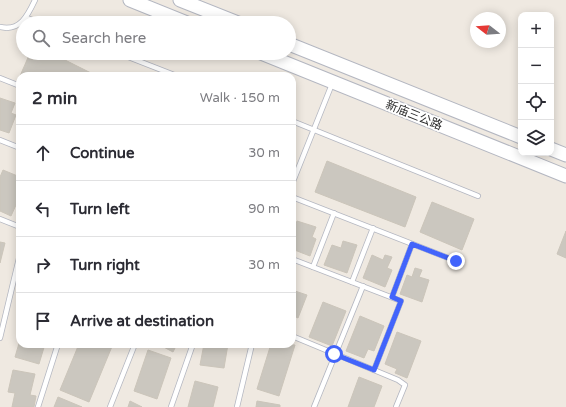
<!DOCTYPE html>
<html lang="en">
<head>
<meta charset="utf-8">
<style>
  :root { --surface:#fff; --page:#f2f2f3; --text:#2b2b33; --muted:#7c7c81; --line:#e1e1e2 }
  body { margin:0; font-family:"Varela Round","Noto Sans SC",sans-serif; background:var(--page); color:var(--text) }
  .controls { position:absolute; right:12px; top:12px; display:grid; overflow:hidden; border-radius:8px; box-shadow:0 2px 10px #0003 }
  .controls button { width:36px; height:36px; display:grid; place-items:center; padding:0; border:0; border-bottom:1px solid var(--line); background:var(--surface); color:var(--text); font:20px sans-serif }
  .compass { position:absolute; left:470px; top:12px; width:36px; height:36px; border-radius:50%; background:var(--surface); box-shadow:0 2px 10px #0003; rotate:287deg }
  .stop { position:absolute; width:12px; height:12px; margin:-9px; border:3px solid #4264fb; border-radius:50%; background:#fff }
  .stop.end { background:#4264fb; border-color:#fff; box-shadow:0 1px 4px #0008 }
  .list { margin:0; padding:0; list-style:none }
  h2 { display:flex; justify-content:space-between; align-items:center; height:52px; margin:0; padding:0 16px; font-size:17px }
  h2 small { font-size:13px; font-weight:400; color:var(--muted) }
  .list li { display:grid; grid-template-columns:26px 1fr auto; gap:12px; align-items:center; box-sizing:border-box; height:56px; padding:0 16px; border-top:1px solid var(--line) }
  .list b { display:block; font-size:15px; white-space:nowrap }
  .list em { font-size:13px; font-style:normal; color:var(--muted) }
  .icon { flex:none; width:22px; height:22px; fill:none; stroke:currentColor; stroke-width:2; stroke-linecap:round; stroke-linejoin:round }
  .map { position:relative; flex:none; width:566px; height:407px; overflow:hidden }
  .search { position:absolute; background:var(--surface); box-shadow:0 2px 10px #0003; left:16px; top:16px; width:280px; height:44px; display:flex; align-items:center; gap:10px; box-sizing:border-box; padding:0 14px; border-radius:22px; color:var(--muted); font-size:15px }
  .panel { position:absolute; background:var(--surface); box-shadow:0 2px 10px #0003; left:16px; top:72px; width:280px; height:276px; border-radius:12px }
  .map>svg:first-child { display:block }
  .building { fill:#cbc7bf; stroke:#cbc5ba }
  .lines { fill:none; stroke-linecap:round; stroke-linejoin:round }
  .lane-casing { stroke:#b4b7c1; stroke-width:6 }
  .secondary-casing { stroke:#b4b7c1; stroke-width:15 }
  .lane { stroke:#fff; stroke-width:4.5 }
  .secondary { stroke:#fff; stroke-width:13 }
  .route { stroke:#4264fb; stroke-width:5 }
  .labels { text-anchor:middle; stroke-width:3.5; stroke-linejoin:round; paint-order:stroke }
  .street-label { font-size:12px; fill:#2e2e2e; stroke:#fff }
</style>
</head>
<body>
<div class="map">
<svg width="566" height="407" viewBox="0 0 566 407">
  <rect width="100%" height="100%" fill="#efe9e1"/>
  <g class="building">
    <polygon points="30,53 51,53 97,76 20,76"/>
    <polygon points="0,98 15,103 11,113 16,115 9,133 0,130"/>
    <polygon points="327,161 416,197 405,227 315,192"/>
    <polygon points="3,170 20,177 20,196 11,216 0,211 0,177"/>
    <polygon points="432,202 474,219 462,250 420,232"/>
    <polygon points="297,221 316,227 312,237 316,239 310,256 292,249 292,235"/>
    <polygon points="566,231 566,258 557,254"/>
    <polygon points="343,241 357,245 347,273 324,265 332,245 341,248"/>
    <polygon points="0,242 5,243 0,263"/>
    <polygon points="372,255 383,260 385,255 392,257 387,268 392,270 385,287 363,278"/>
    <polygon points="415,268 422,270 419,277 429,280 422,302 400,294 407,275 412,277"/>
    <polygon points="292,290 307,295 298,318 294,316 292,320"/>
    <polygon points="323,302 346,311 332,346 309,337"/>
    <polygon points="360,316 384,326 374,351 368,349 364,358 346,351"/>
    <polygon points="397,332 421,341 407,378 395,373 397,369 385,364"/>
    <polygon points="20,340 20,344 45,344 39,364 15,357"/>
    <polygon points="79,344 113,344 89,402 60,390"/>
    <polygon points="158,344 177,344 173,352"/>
    <polygon points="204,344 228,344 224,368 200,365"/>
    <polygon points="271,344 295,345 279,396 257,389"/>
    <polygon points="148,350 171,358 157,399 134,391"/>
    <polygon points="13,370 35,374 30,395 36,396 34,407 12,407 15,393 8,392"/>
    <polygon points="359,377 382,386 374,407 348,407"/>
    <polygon points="195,381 218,387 213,407 188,407"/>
    <polygon points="58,397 82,407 54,407"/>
    <polygon points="130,401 142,407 128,407"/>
    <polygon points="257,401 280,405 280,407 256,407"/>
  </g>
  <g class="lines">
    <defs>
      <g id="lane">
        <polyline points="27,18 41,23"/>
        <path d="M0 27C20 32 28 15 35 0"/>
        <polyline points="118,53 177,76"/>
        <polyline points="0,78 20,86"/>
        <polyline points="292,121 478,196"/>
        <polyline points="0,140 20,148"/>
        <polyline points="292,184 332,84"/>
        <polyline points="292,197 456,261"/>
        <polyline points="0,219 20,227"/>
        <polyline points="292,259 401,301 374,370"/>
        <polyline points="313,267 334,213"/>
        <polyline points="352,282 373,228"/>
        <polyline points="392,297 412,244"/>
        <polyline points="292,336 398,380 405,385 396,407"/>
        <polyline points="0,338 20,254"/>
        <polyline points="38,407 58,344"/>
        <polyline points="110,407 135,344"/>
        <polyline points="171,407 193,344"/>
        <polyline points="237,407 252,344"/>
        <polyline points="314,407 363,286"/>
      </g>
      <g id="secondary">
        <polyline points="130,0 187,23"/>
        <polyline points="180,0 238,23"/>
        <polyline points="289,44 521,137"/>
        <polyline points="261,53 566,176"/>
        <polyline points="551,149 566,155"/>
      </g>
    </defs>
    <use href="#lane" class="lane-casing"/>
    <use href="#secondary" class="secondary-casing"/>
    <use href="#lane" class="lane"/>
    <use href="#secondary" class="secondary"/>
  </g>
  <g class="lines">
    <polyline class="route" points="334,354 374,370 401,301 392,297 412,244 456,261"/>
  </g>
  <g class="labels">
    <g class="street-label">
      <text transform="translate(414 115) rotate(22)" y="4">新庙三公路</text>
    </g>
  </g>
</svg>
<div class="controls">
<button>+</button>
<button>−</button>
<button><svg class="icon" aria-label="locate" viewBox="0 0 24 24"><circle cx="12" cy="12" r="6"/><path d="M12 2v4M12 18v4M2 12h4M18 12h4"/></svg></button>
<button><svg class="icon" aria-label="layers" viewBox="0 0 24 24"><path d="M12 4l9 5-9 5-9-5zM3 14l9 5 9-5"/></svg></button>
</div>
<svg class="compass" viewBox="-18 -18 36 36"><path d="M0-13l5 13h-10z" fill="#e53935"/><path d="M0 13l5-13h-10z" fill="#7c7c81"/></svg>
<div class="stop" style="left:334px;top:354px"></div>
<div class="stop end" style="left:456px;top:261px"></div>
<div class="search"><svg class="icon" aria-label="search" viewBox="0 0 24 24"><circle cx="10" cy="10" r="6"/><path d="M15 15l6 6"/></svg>Search here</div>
<section class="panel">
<h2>2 min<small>Walk · 150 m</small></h2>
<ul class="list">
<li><svg class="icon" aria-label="ahead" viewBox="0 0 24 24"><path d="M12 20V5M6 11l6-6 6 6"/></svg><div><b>Continue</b></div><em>30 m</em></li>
<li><svg class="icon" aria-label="left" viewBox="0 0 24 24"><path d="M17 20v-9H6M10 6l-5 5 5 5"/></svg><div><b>Turn left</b></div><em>90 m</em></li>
<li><svg class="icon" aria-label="right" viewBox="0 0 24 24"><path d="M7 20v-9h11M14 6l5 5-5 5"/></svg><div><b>Turn right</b></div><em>30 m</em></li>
<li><svg class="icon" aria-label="arrive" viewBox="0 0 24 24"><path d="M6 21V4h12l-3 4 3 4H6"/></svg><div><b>Arrive at destination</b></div></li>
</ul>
</section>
</div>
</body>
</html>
